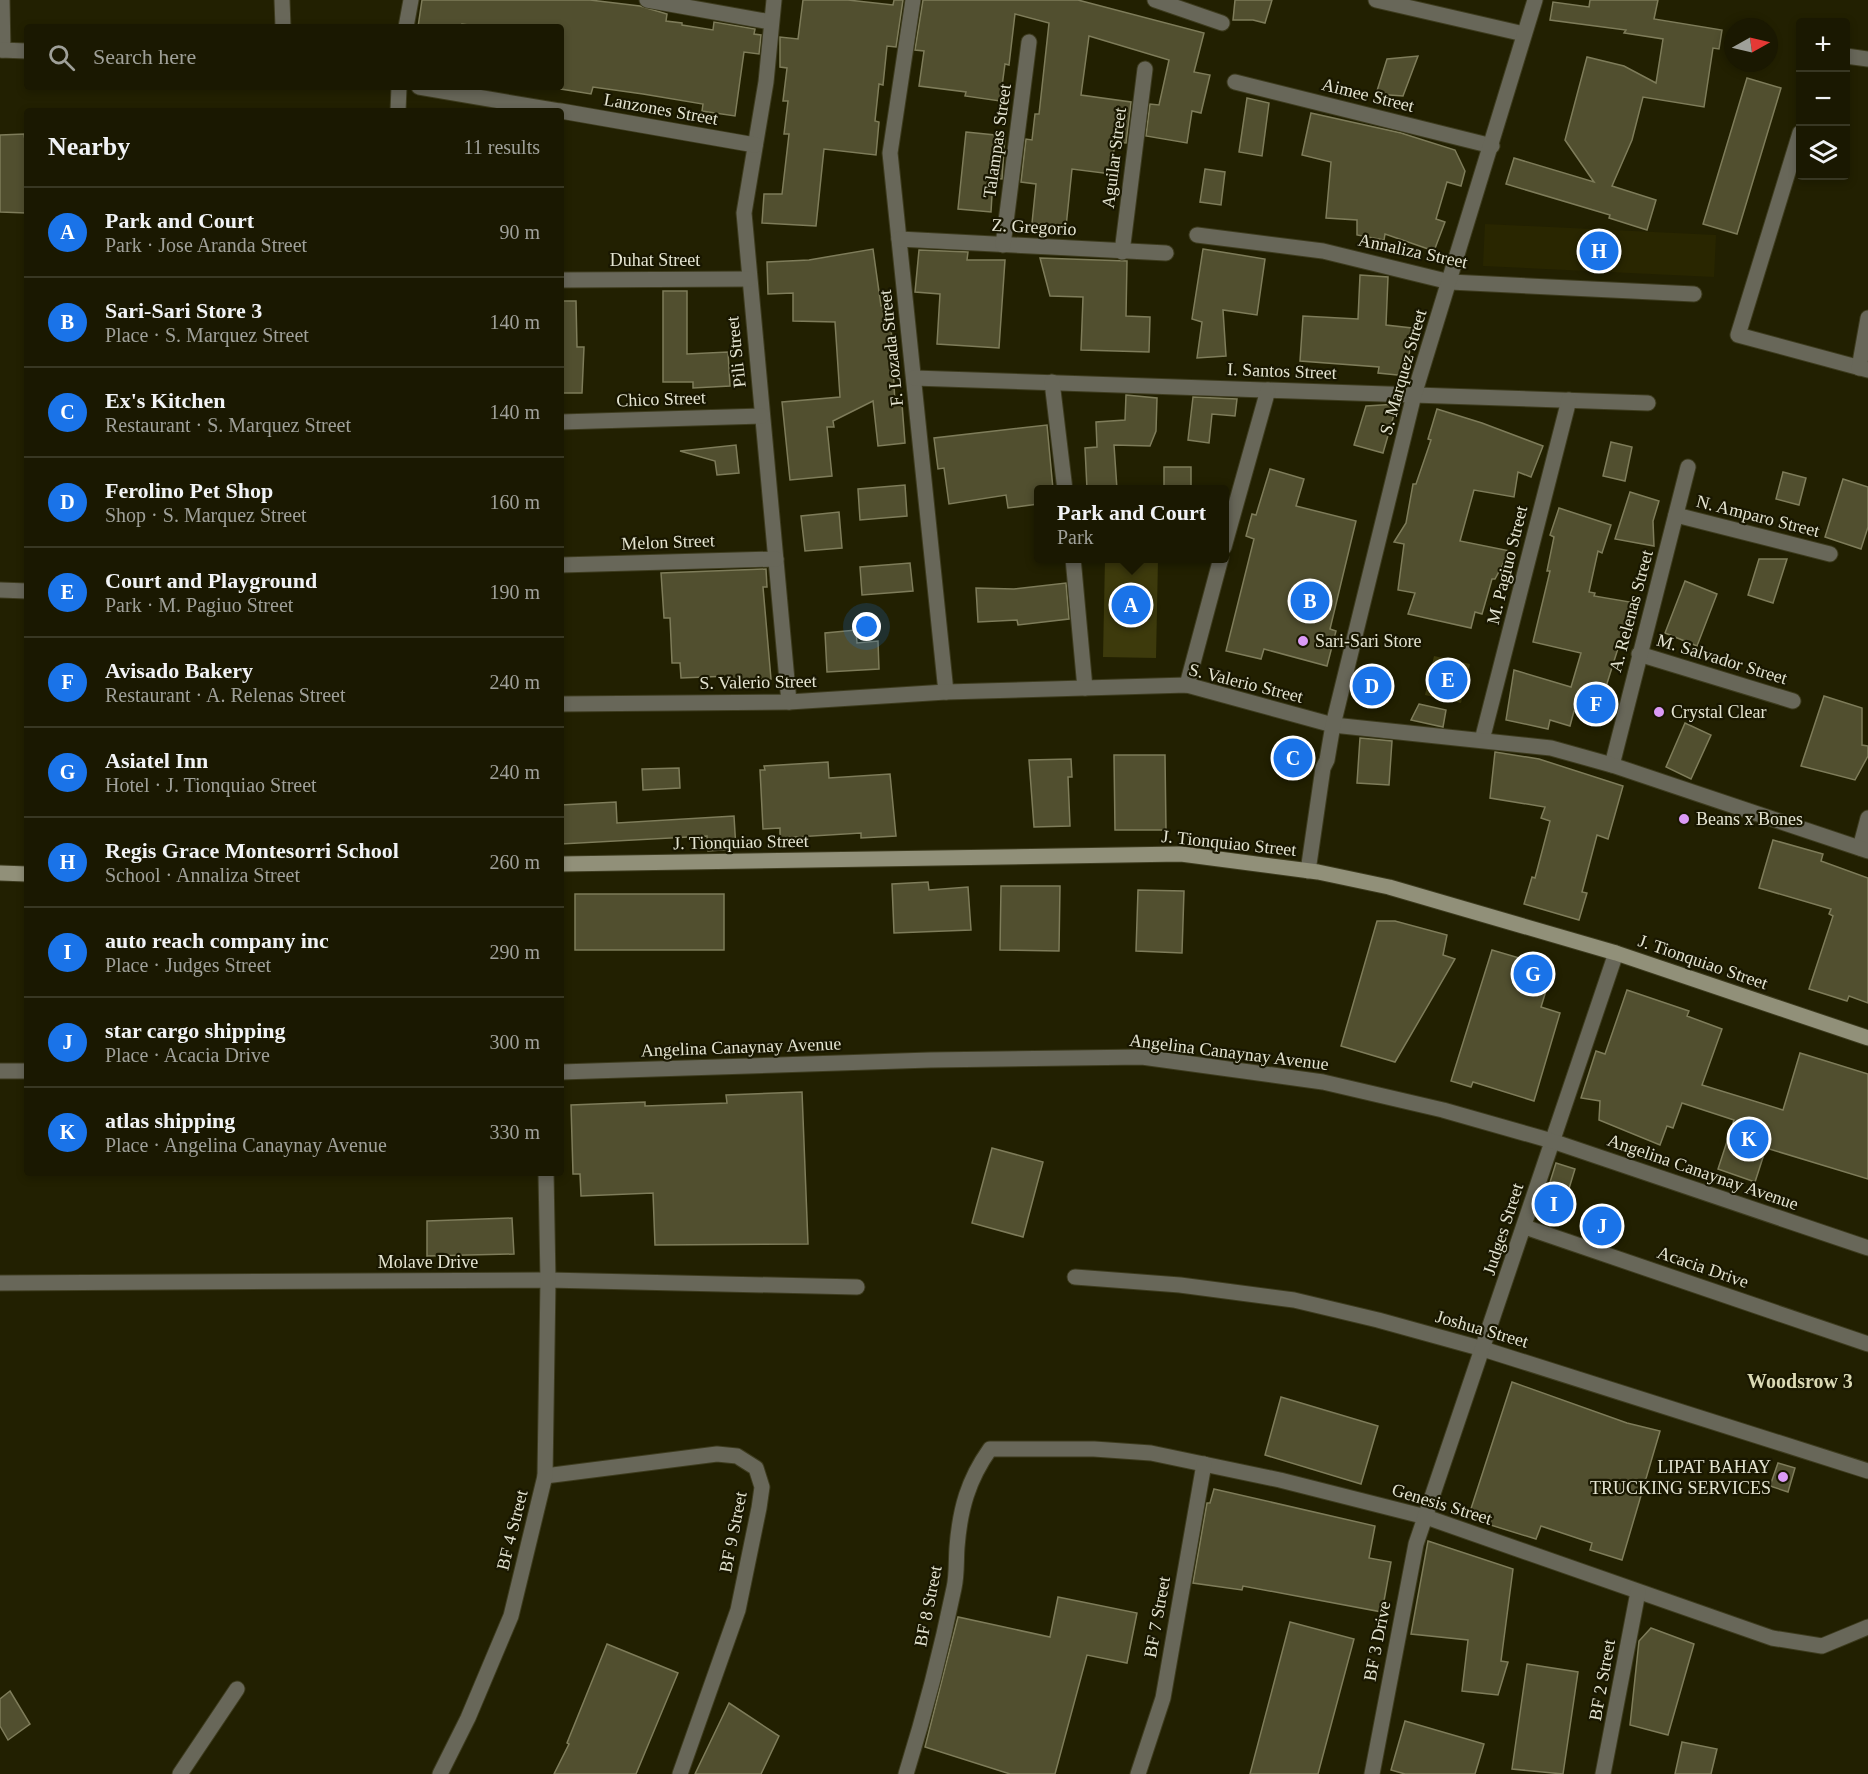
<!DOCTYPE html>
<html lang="en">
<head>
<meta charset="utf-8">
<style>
  :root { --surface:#1a1801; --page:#272510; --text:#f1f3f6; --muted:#9fa099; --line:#383723; --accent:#1a73e8 }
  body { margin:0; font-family:Georgia,serif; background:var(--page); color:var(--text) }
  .controls { position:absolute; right:18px; top:18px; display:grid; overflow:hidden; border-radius:6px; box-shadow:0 3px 9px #0003 }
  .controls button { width:54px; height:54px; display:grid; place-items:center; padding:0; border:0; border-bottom:2px solid var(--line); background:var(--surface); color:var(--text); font:30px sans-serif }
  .compass { position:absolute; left:1724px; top:18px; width:54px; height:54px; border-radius:50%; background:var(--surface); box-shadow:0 3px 9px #0003; rotate:82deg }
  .you { position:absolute; left:867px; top:627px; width:21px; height:21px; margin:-15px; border:4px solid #fff; border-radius:50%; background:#1a73e8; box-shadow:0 0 0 9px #1a73e833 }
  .badge { display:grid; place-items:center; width:39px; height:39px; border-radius:50%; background:var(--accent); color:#fff; font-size:20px; font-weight:700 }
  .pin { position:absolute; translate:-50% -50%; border:3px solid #fff; box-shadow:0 2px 6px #0006 }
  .popup { position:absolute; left:1034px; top:485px; width:195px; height:78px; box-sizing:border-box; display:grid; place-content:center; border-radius:6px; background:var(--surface); filter:drop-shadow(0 2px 4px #0005); font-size:20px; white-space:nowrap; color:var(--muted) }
  .popup b { font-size:22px; color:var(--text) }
  .popup::after { content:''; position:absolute; left:50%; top:100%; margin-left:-12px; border:12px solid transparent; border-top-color:var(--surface) }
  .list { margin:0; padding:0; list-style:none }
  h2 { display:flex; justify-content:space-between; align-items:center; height:78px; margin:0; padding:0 24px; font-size:26px }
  h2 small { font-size:20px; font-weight:400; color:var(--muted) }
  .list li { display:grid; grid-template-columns:39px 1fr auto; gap:18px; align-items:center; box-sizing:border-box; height:90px; padding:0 24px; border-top:2px solid var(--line) }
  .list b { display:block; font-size:22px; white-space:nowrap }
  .list p { margin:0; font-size:20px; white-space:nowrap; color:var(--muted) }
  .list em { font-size:20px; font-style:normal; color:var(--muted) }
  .icon { flex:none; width:33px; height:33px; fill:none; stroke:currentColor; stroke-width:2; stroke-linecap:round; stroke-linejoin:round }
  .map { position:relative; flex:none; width:1868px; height:1774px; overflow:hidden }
  .search { position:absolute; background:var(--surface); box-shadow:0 3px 9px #0003; left:24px; top:24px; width:540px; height:66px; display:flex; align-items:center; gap:15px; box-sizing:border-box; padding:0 21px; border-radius:6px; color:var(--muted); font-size:22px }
  .panel { position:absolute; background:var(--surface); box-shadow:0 3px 9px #0003; left:24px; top:108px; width:540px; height:1068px; border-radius:6px }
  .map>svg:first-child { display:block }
  .built { fill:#292600 }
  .green { fill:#3d3a0c }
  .building { fill:#514f2f; stroke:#7e7c5a; stroke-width:1.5 }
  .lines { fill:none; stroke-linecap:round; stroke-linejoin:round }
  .minor-casing { stroke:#3d3b1e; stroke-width:17 }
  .tertiary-casing { stroke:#3d3b1e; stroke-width:17 }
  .secondary-casing { stroke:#3d3b1e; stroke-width:17 }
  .minor { stroke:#686759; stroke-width:15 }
  .tertiary { stroke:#686759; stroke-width:15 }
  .secondary { stroke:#919079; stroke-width:15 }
  .poi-dot { fill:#db9af6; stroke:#191700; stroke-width:2 }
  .labels { text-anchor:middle; stroke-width:4.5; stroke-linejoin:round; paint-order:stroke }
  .street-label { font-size:18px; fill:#e4e4d1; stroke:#191700 }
  .poi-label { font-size:18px; fill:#e4e4d1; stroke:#191700; text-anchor:start }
  .neighbourhood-label { font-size:20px; font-weight:bold; fill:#dad9b4; stroke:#191700 }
</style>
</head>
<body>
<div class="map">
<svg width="1868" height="1774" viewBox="0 0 1868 1774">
  <rect width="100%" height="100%" fill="#222001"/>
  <polygon class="built" points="1485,224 1716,235 1714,277 1483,266"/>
  <g class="green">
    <polygon points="1105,559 1158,559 1156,658 1103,657"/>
    <polygon points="1434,656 1470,664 1461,703 1425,695"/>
  </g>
  <g class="building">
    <polygon points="422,0 590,0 640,6 667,14 666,21 682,23 682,25 713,30 714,22 755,29 754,34 761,35 759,54 744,52 735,116 702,111 703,104 643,94 593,87 591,94 561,89 561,27 485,27 462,24 462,27 418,27"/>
    <polygon points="803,0 848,0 893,5 894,0 903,0 896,47 887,46 883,85 879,84 875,121 879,122 876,155 824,149 816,226 762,223 764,194 782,194 789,134 784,134 788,101 783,101 787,68 780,67 780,37 798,39"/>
    <polygon points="923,0 1078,0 1204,33 1194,72 1210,75 1201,113 1192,111 1187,143 1146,136 1150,104 1159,105 1169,60 1089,36 1081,95 1131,102 1126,143 1115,142 1111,174 1072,169 1066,227 1032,223 1036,184 1021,182 1026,139 1032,140 1035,114 1039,114 1049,23 1015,14 1009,65 1005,64 1000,101 965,96 966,92 919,86 924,51 915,50"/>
    <polygon points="1235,0 1272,0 1265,23 1253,20 1233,20"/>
    <polygon points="1590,0 1658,0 1654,19 1722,30 1719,49 1713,48 1704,107 1643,97 1632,140 1612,186 1656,200 1647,230 1609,218 1610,215 1506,184 1514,158 1594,182 1565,140 1587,57 1624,66 1656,83 1663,39 1624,33 1626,30 1550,20 1553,2 1589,7"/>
    <polygon points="1418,56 1403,96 1376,94 1387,59"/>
    <polygon points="1747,78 1781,88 1737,234 1703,224"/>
    <polygon points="1247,98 1269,103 1262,156 1239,152"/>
    <polygon points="1311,113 1401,133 1455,150 1465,171 1461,186 1447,182 1436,219 1445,222 1434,251 1385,234 1384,240 1357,235 1357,220 1326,218 1331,162 1302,155"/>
    <polygon points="966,132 1005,136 1002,179 993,178 991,212 958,209"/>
    <polygon points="24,134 27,153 26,213 0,212 0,135"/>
    <polygon points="1205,169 1225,172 1221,205 1200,202"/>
    <polygon points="873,249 881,306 890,305 895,404 902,404 905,443 878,446 873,401 833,421 834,427 827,427 832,476 790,480 782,402 840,397 835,322 793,321 793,293 768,294 767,262 809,260"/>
    <polygon points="1203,249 1265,259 1257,315 1223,310 1226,356 1197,358 1202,322 1192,319"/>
    <polygon points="919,250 968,252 967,260 1005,260 999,348 937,344 940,294 915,292"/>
    <polygon points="1040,258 1127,261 1126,316 1150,317 1149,352 1081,350 1083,297 1050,296"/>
    <polygon points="1360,275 1388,277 1386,325 1412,328 1407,376 1378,373 1379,367 1300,361 1303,316 1358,319"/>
    <polygon points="663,291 687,291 687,354 728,352 730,386 693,388 693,382 663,382"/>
    <polygon points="561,301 576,301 577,347 584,347 582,393 561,393"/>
    <polygon points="1126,395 1157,398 1156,431 1150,446 1114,445 1117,489 1087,489 1085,448 1097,447 1096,422 1125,420"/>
    <polygon points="1193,397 1237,399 1235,416 1212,414 1209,443 1188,440"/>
    <polygon points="1397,404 1383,453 1354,445 1366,406"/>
    <polygon points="1437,409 1482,423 1543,446 1531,477 1518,472 1514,497 1474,490 1460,541 1510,551 1495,579 1492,579 1482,614 1475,612 1471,628 1408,614 1415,593 1398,590 1404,544 1394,542 1406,523 1413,484 1416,484 1431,440 1428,439"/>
    <polygon points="1047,425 1053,489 1038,489 1038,504 1008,508 1006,495 949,504 944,468 938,469 934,438"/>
    <polygon points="1611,442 1632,447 1625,481 1603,476"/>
    <polygon points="736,445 739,473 717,475 715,461 680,451"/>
    <rect x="1164" y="467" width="27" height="22"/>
    <polygon points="1270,469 1304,479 1296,506 1356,521 1330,629 1336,631 1327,666 1264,649 1261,659 1226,651 1254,539 1246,536 1252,514 1256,515"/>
    <polygon points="1783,472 1806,478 1799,505 1776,499"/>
    <polygon points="1843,479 1868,487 1868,527 1861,549 1825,537"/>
    <polygon points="905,485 907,516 860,520 858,489"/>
    <polygon points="1630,492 1659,501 1653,521 1654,546 1615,539"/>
    <polygon points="1559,508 1611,525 1602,553 1598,551 1589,592 1595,593 1594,596 1630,602 1625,626 1604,693 1610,695 1603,719 1574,711 1570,726 1550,720 1548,729 1506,720 1514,670 1571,687 1581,653 1533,642 1550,571 1547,571 1554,537 1550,535"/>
    <polygon points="839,512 842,548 805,551 801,516"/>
    <polygon points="1759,559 1787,559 1773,603 1748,595"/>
    <polygon points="910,563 913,591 862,595 860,567"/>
    <polygon points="766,569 767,587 763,587 771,679 730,681 730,676 681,678 680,663 672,663 670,618 664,618 661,573"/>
    <polygon points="1685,581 1717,594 1697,646 1665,633"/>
    <polygon points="1066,583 1069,619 1018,625 1017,620 978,622 976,588 1014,589"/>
    <polygon points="856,630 857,643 878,641 879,669 827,672 825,633"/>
    <polygon points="1362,672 1388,675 1380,702 1357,697"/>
    <polygon points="1824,696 1862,708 1862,745 1868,746 1868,756 1855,780 1801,766"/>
    <polygon points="1419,704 1446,710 1443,727 1411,720"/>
    <polygon points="1685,723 1711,735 1691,779 1666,767"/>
    <polygon points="1360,738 1392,741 1389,785 1357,783"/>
    <polygon points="1495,752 1539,759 1623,786 1608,839 1597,835 1582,892 1587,893 1579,920 1524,904 1532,877 1535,878 1550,821 1541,818 1545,807 1490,798"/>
    <polygon points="1114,755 1165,755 1166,830 1115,830"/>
    <polygon points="1071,759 1072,777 1068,777 1070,826 1034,827 1029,760"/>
    <polygon points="828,762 829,778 890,774 896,836 861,838 861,833 780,838 780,828 763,829 760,770 765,770 764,766"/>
    <polygon points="679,768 680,788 643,790 642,769"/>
    <polygon points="616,802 617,823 734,816 736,849 708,851 707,836 561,844 561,805"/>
    <polygon points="1773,840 1823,854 1821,861 1868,878 1868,1003 1849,996 1847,1001 1809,989 1833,916 1829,914 1831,909 1759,888"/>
    <polygon points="928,882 929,890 968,887 971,930 894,933 892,884"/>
    <polygon points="1001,886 1060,886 1059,951 1000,950"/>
    <polygon points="1138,890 1184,891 1182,953 1136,951"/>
    <rect x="575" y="894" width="149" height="56"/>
    <polygon points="1377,921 1395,921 1447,935 1443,955 1455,959 1395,1062 1341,1046"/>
    <polygon points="1492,950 1553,968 1541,1007 1560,1013 1534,1101 1473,1082 1471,1087 1451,1081"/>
    <polygon points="1627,990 1689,1011 1687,1016 1722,1029 1702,1085 1783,1110 1800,1053 1868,1074 1868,1179 1766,1148 1755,1182 1718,1169 1734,1120 1682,1103 1673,1128 1667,1126 1660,1145 1599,1120 1600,1101 1581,1098 1596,1051 1605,1054"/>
    <polygon points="802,1092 808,1244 655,1245 653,1193 581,1196 580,1174 573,1174 571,1105 645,1102 645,1106 727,1103 726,1095"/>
    <polygon points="992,1148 1043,1162 1023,1237 972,1223"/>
    <polygon points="1556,1163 1575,1169 1560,1218 1541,1211"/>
    <polygon points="512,1218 514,1254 427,1256 427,1221"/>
    <polygon points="1512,1382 1627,1423 1660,1431 1622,1560 1590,1550 1592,1543 1541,1526 1536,1539 1468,1518"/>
    <polygon points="1281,1397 1378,1426 1361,1484 1265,1455"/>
    <polygon points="1778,1463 1795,1468 1788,1492 1770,1486"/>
    <polygon points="1214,1489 1375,1526 1369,1558 1391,1562 1382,1612 1243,1586 1242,1590 1193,1583 1207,1503 1210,1503"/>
    <polygon points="1428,1541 1513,1569 1501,1661 1508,1662 1498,1695 1462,1691 1468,1640 1411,1634"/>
    <polygon points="1058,1597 1137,1613 1127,1663 1087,1655 1055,1774 1010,1774 925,1747 958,1617 1050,1637"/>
    <polygon points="1290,1622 1354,1639 1318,1774 1250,1774"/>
    <polygon points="1651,1628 1694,1644 1668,1735 1630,1725 1639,1641"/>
    <polygon points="607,1644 678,1673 636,1774 554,1774 569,1744 567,1743"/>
    <polygon points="1527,1664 1578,1672 1563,1774 1512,1769"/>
    <polygon points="10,1691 30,1724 8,1740 0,1726 0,1699"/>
    <polygon points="729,1703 779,1736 761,1774 695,1774"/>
    <polygon points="1405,1721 1484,1744 1475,1774 1405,1774 1391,1770"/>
    <polygon points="1682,1742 1717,1749 1711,1774 1675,1774"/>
  </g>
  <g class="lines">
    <defs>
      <g id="minor">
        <polyline points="2,0 3,50"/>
        <polyline points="282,0 283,27"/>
        <polyline points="647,0 771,22"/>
        <polyline points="774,0 766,82 744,213 789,702"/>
        <polyline points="913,0 890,153 946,692"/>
        <polyline points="1155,0 1222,23"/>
        <polyline points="1376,0 1524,34"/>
        <polyline points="0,50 27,51"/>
        <polyline points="1846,56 1868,59"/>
        <polyline points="1235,82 1492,146"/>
        <polyline points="419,87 559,111"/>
        <polyline points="561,111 755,145"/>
        <polyline points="1800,133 1738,335 1868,370"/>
        <polyline points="1197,235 1323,251 1450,282 1694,294"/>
        <polyline points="899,239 1166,253"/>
        <polyline points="1003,245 1029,42"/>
        <polyline points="1122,252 1145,69"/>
        <polyline points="561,280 749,279"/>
        <polyline points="1859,368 1868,318"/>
        <polyline points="914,378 1648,403"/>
        <polyline points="1052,382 1065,490"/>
        <polyline points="561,422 762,416"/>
        <polyline points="1676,515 1830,554"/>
        <polyline points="1224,547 1268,390"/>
        <polyline points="1073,558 1085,688"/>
        <polyline points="561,565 776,559"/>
        <polyline points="0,590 27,591"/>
        <polyline points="1639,654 1793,701"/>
        <polyline points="1187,685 1221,558"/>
        <polyline points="1482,740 1569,400"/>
        <polyline points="1612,765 1688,467"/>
        <polyline points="1860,848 1868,818"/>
        <polyline points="1525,1227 1868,1344"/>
        <polyline points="1075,1277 1180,1285 1294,1300 1378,1320 1483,1349 1868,1471"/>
        <polyline points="0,1283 548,1280 857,1287"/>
        <polyline points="545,1476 717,1454 737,1456 756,1468 762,1487 759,1508 738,1610 680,1774"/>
        <polyline points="180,1774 237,1689"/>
        <polyline points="440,1774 468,1718 511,1616 545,1476 548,1280 546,1173"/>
        <path d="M906 1774C925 1713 941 1651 954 1588 957 1575 956 1560 957 1547 960 1509 968 1480 990 1449H1094L1151 1453 1280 1480 1426 1517 1772 1638 1822 1646 1868 1627"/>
        <polyline points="1138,1774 1163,1698 1204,1464"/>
        <polyline points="1372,1774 1416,1544 1616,953"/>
        <polyline points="1603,1774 1638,1592"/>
      </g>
      <g id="tertiary">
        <polyline points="406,27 411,0"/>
        <polyline points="398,111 399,87"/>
        <polyline points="561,704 789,702 946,692 1187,685 1333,725 1551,748 1612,765 1868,851"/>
        <polyline points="1308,871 1323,768 1327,760 1333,725 1414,395 1535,0"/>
        <polyline points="0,1071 27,1071"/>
        <polyline points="561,1072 930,1060 1142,1057 1323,1082 1443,1110 1552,1141 1868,1248"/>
      </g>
      <g id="secondary">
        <polyline points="561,864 1181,854 1318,872 1389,887 1616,953 1868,1038"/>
        <polyline points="0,873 27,874"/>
      </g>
    </defs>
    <use href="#minor" class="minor-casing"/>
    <use href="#tertiary" class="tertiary-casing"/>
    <use href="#secondary" class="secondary-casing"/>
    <use href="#minor" class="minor"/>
    <use href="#tertiary" class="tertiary"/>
    <use href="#secondary" class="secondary"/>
  </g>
  <g class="poi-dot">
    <circle cx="1303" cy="641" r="6"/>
    <circle cx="1659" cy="712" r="6"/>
    <circle cx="1684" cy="819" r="6"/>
    <circle cx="1783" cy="1477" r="6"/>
  </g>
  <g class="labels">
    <g class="street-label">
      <text transform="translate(1368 95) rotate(14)" y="6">Aimee Street</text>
      <text transform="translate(661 109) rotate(10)" y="6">Lanzones Street</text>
      <text transform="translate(997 141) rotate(-82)" y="6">Talampas Street</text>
      <text transform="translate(1114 158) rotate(-83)" y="6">Aguilar Street</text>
      <text transform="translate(1034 227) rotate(3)" y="6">Z. Gregorio</text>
      <text transform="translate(1413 251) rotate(12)" y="6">Annaliza Street</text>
      <text x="655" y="266">Duhat Street</text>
      <text transform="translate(891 348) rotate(-96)" y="6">F. Lozada Street</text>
      <text transform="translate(736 352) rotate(-96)" y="6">Pili Street</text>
      <text transform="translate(1282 371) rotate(2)" y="6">I. Santos Street</text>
      <text transform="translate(1403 372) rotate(-74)" y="6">S. Marquez Street</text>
      <text transform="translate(661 399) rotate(-2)" y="6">Chico Street</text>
      <text transform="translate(1758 516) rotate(14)" y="6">N. Amparo Street</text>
      <text transform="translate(668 542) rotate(-2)" y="6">Melon Street</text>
      <text transform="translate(1507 565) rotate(-76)" y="6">M. Pagiuo Street</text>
      <text transform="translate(1631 611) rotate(-75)" y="6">A. Relenas Street</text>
      <text transform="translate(1722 659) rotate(17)" y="6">M. Salvador Street</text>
      <text transform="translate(758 682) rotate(-1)" y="6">S. Valerio Street</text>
      <text transform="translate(1246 683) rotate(14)" y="6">S. Valerio Street</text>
      <text transform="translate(741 842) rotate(-1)" y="6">J. Tionquiao Street</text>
      <text transform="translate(1229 843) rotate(6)" y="6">J. Tionquiao Street</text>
      <text transform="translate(1703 962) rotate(19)" y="6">J. Tionquiao Street</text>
      <text transform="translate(741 1047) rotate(-2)" y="6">Angelina Canaynay Avenue</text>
      <text transform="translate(1229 1052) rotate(7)" y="6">Angelina Canaynay Avenue</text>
      <text transform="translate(1703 1172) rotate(19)" y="6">Angelina Canaynay Avenue</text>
      <text transform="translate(1503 1229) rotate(-72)" y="6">Judges Street</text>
      <text x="428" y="1268">Molave Drive</text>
      <text transform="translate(1703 1267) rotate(19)" y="6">Acacia Drive</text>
      <text transform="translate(1482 1329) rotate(16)" y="6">Joshua Street</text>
      <text transform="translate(1442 1504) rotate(17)" y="6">Genesis Street</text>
      <text transform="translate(512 1530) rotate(-76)" y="6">BF 4 Street</text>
      <text transform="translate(733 1532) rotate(-79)" y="6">BF 9 Street</text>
      <text transform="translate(928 1606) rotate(-79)" y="6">BF 8 Street</text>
      <text transform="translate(1157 1617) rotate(-80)" y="6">BF 7 Street</text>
      <text transform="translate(1377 1641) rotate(-79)" y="6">BF 3 Drive</text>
      <text transform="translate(1602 1680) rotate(-80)" y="6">BF 2 Street</text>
    </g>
    <g class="poi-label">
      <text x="1315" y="647">Sari-Sari Store</text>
      <text x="1671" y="718">Crystal Clear</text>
      <text x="1696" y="825">Beans x Bones</text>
      <text x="1771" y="1473" text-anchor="end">LIPAT BAHAY<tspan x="1771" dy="21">TRUCKING SERVICES</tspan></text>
    </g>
    <g class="neighbourhood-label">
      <text x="1800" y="1388">Woodsrow 3</text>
    </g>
  </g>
</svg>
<div class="controls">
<button>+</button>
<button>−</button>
<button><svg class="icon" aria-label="layers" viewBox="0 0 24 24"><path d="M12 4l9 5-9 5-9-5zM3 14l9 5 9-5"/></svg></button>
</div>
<svg class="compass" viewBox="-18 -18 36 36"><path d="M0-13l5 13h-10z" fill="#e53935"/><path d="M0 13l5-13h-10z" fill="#9fa099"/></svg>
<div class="you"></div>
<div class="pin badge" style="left:1131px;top:605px">A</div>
<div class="popup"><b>Park and Court</b>Park</div>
<div class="pin badge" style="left:1310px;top:601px">B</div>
<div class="pin badge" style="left:1293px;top:758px">C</div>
<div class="pin badge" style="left:1372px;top:686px">D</div>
<div class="pin badge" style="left:1448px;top:680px">E</div>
<div class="pin badge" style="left:1596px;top:704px">F</div>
<div class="pin badge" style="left:1533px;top:974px">G</div>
<div class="pin badge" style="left:1599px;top:251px">H</div>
<div class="pin badge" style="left:1554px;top:1204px">I</div>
<div class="pin badge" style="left:1602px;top:1226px">J</div>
<div class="pin badge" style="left:1749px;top:1139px">K</div>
<div class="search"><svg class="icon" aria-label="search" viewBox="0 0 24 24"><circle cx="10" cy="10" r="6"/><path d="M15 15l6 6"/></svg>Search here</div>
<section class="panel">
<h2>Nearby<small>11 results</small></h2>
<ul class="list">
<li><span class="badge">A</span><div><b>Park and Court</b><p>Park · Jose Aranda Street</p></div><em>90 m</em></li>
<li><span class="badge">B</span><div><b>Sari-Sari Store 3</b><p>Place · S. Marquez Street</p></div><em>140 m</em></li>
<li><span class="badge">C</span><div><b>Ex's Kitchen</b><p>Restaurant · S. Marquez Street</p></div><em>140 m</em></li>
<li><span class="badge">D</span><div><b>Ferolino Pet Shop</b><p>Shop · S. Marquez Street</p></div><em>160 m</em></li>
<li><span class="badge">E</span><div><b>Court and Playground</b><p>Park · M. Pagiuo Street</p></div><em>190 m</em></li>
<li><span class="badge">F</span><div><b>Avisado Bakery</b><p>Restaurant · A. Relenas Street</p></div><em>240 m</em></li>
<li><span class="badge">G</span><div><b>Asiatel Inn</b><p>Hotel · J. Tionquiao Street</p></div><em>240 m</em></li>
<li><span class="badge">H</span><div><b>Regis Grace Montesorri School</b><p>School · Annaliza Street</p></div><em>260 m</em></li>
<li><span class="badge">I</span><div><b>auto reach company inc</b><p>Place · Judges Street</p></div><em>290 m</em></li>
<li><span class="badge">J</span><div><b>star cargo shipping</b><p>Place · Acacia Drive</p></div><em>300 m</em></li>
<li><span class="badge">K</span><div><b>atlas shipping</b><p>Place · Angelina Canaynay Avenue</p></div><em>330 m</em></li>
</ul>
</section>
</div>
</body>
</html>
